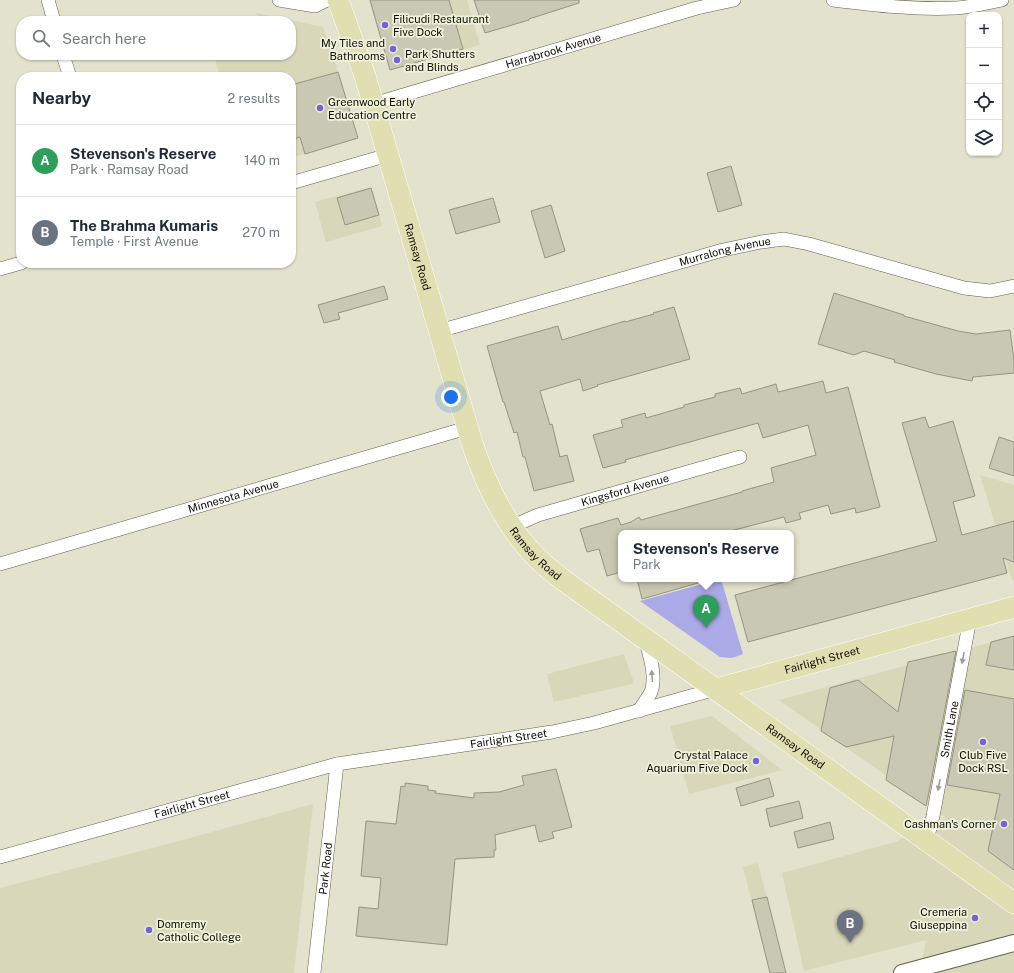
<!DOCTYPE html>
<html lang="en">
<head>
<meta charset="utf-8">
<style>
  :root { --surface:#fff; --page:#f2f2f3; --text:#1f2937; --muted:#747a83; --line:#e0e1e3; --accent:#7462dc }
  body { margin:0; font-family:"Public Sans",sans-serif; background:var(--page); color:var(--text) }
  .controls { position:absolute; right:12px; top:12px; display:grid; overflow:hidden; border-radius:8px; box-shadow:0 1px 3px #0004 }
  .controls button { width:36px; height:36px; display:grid; place-items:center; padding:0; border:0; border-bottom:1px solid var(--line); background:var(--surface); color:var(--text); font:20px sans-serif }
  .you { position:absolute; left:451px; top:397px; width:14px; height:14px; margin:-10px; border:3px solid #fff; border-radius:50%; background:#1a73e8; box-shadow:0 0 0 6px #1a73e833 }
  .badge { display:grid; place-items:center; width:26px; height:26px; border-radius:50%; background:var(--accent); color:#fff; font-size:13px; font-weight:700 }
  .pin { position:absolute; translate:-50% -33px; filter:drop-shadow(0 1px 2px #0008) }
  .pin::after { content:''; position:absolute; top:21px; width:14px; height:12px; background:inherit; clip-path:polygon(0 0,100% 0,50% 100%) }
  .popup { position:absolute; left:618px; top:530px; width:176px; height:52px; box-sizing:border-box; display:grid; place-content:center; border-radius:8px; background:var(--surface); filter:drop-shadow(0 1px 3px #0005); font-size:13px; white-space:nowrap; color:var(--muted) }
  .popup b { font-size:15px; color:var(--text) }
  .popup::after { content:''; position:absolute; left:50%; top:100%; margin-left:-8px; border:8px solid transparent; border-top-color:var(--surface) }
  .list { margin:0; padding:0; list-style:none }
  h2 { display:flex; justify-content:space-between; align-items:center; height:52px; margin:0; padding:0 16px; font-size:17px }
  h2 small { font-size:13px; font-weight:400; color:var(--muted) }
  .list li { display:grid; grid-template-columns:26px 1fr auto; gap:12px; align-items:center; box-sizing:border-box; height:72px; padding:0 16px; border-top:1px solid var(--line) }
  .list b { display:block; font-size:15px; white-space:nowrap }
  .list p { margin:0; font-size:13px; white-space:nowrap; color:var(--muted) }
  .list em { font-size:13px; font-style:normal; color:var(--muted) }
  .icon { flex:none; width:22px; height:22px; fill:none; stroke:currentColor; stroke-width:2; stroke-linecap:round; stroke-linejoin:round }
  .map { position:relative; flex:none; width:1014px; height:973px; overflow:hidden }
  .search { position:absolute; background:var(--surface); box-shadow:0 1px 3px #0004; left:16px; top:16px; width:280px; height:44px; display:flex; align-items:center; gap:10px; box-sizing:border-box; padding:0 14px; border-radius:16px; color:var(--muted); font-size:15px }
  .panel { position:absolute; background:var(--surface); box-shadow:0 1px 3px #0004; left:16px; top:72px; width:280px; height:196px; border-radius:16px }
  .map>svg:first-child { display:block }
  .built { fill:#d8d7ba }
  .green { fill:#aca9e7 }
  .building { fill:#c9c9b3; stroke:#94947f }
  .lines { fill:none; stroke-linecap:round; stroke-linejoin:round }
  .minor-casing { stroke:#61604d; stroke-width:14 }
  .tertiary-casing { stroke:#61604d; stroke-width:18 }
  .primary-casing { stroke:#fff; stroke-width:22 }
  .minor { stroke:#fff; stroke-width:13 }
  .tertiary { stroke:#fff; stroke-width:16 }
  .primary { stroke:#e0dfb1; stroke-width:21 }
  .oneway { fill:#9e9e9b }
  .poi-dot { fill:#7462dc; stroke:#f0f1da; stroke-width:1.5 }
  .labels { text-anchor:middle; stroke-width:3.5; stroke-linejoin:round; paint-order:stroke }
  .poi-label { font-size:11px; fill:#0d0d06; stroke:#f0f1da; text-anchor:start }
  .street-label { font-size:11px; fill:#0d0d06; stroke:#f0f1da }
</style>
</head>
<body>
<div class="map">
<svg width="1014" height="973" viewBox="0 0 1014 973">
  <rect width="100%" height="100%" fill="#e3e3cd"/>
  <g class="built">
    <polygon points="369,0 467,0 480,45 390,70"/>
    <polygon points="256,13 323,27 330,45 358,138 291,158 291,77 220,77 215,59 227,55 291,55 291,21 259,21"/>
    <polygon points="367,188 373,191 382,226 326,242 315,202"/>
    <polygon points="980,475 1014,485 1014,580 1012,580"/>
    <polygon points="1014,636 1014,973 920,973 926,940 804,971 782,873 895,842 946,818 779,700"/>
    <polygon points="624,654 633,680 632,684 554,702 547,674"/>
    <polygon points="712,716 782,770 689,794 670,726"/>
    <polygon points="313,804 294,973 0,973 0,888 190,838"/>
    <polygon points="758,863 786,973 770,973 743,867"/>
  </g>
  <polygon class="green" points="721,579 743,654 732,658 720,657 640,601"/>
  <g class="building">
    <polygon points="370,0 449,0 463,49 390,70"/>
    <polygon points="474,0 579,0 579,3 529,19 529,20 485,33"/>
    <polygon points="338,72 358,138 305,154 300,137 291,140 291,85"/>
    <polygon points="731,166 742,205 718,212 707,173"/>
    <polygon points="371,188 379,215 345,225 337,198"/>
    <polygon points="493,198 500,222 456,234 449,210"/>
    <polygon points="551,205 565,251 545,258 531,211"/>
    <polygon points="384,286 388,299 338,313 340,319 324,323 318,305"/>
    <polygon points="834,293 904,315 904,316 958,331 976,334 1010,330 1014,360 1014,373 973,377 972,381 936,374 894,362 895,360 864,351 854,355 818,344"/>
    <polygon points="674,307 690,359 597,385 598,386 583,391 580,379 540,391 550,425 552,424 560,457 567,455 574,481 534,491 525,457 523,457 517,432 514,433 504,402 503,402 487,346 558,326 562,340 625,321 625,322 654,314 653,313"/>
    <polygon points="823,381 826,393 848,387 880,507 856,513 855,508 831,514 828,505 799,513 801,519 786,523 784,517 723,533 621,533 621,572 607,576 599,549 587,552 580,529 618,518 621,525 631,522 639,517 641,520 742,492 742,491 774,482 771,468 816,455 808,425 763,438 758,423 625,460 626,462 603,468 593,435 623,427 621,420 645,413 646,418 684,407 684,405 715,397 715,394 740,388 742,394 776,384 778,392"/>
    <polygon points="925,417 929,428 953,421 975,496 953,502 962,535 1014,521 1014,562 1003,558 1007,573 748,642 735,595 937,541 902,423"/>
    <polygon points="999,437 1014,442 1014,476 989,468"/>
    <polygon points="637,579 697,579 698,583 642,599"/>
    <polygon points="1014,636 1014,670 986,665 991,642"/>
    <polygon points="956,651 931,782 926,806 886,780 894,736 846,747 821,731 830,688 858,680 898,712 908,662"/>
    <polygon points="965,690 1014,699 1014,870 988,851 1000,794 947,785"/>
    <polygon points="556,769 572,827 552,832 554,838 539,842 535,825 495,835 496,850 494,850 494,857 455,859 447,945 356,936 359,907 378,909 381,878 361,876 366,821 396,824 401,786 405,787 405,783 428,786 428,790 436,791 435,793 474,798 474,793 499,792 524,785 522,776"/>
    <polygon points="769,778 774,796 741,806 736,788"/>
    <polygon points="799,801 803,818 770,827 766,809"/>
    <polygon points="830,822 834,839 798,848 794,832"/>
    <polygon points="767,897 786,973 770,973 752,900"/>
  </g>
  <g class="lines">
    <defs>
      <g id="minor">
        <polyline points="48,0 54,21"/>
        <polyline points="279,0 315,6 327,0"/>
        <path d="M833 0C874 5 915 10 956 8 972 7 987 3 1002 0"/>
        <polyline points="63,55 70,77"/>
        <path id="s1" d="M373 104 697 8 734 0"/>
        <polyline points="291,183 388,155"/>
        <polyline points="0,269 21,263"/>
        <path id="s2" d="M439 331 723 250 761 242 784 239 809 244 964 288 990 291 1014 286"/>
        <path id="s3" d="M511 527 538 515 740 457"/>
        <path id="s4" d="M0 564 467 428"/>
        <path d="M639 711C642 705 648 698 651 692 657 676 649 654 645 638"/>
        <path id="s5" d="M927 840 933 816 970 619"/>
        <path id="s6" d="M0 857 337 764 552 732 594 723 716 689"/>
        <path id="s7" d="M314 973 337 764"/>
      </g>
      <polyline id="tertiary" points="902,973 1014,943"/>
      <g id="primary">
        <path id="s8" d="M338 0 365 76 472 443C486 485 505 526 537 558 545 566 554 573 563 580L1014 903"/>
        <path id="s9" d="M716 689 1014 607"/>
      </g>
    </defs>
    <use href="#minor" class="minor-casing"/>
    <use href="#tertiary" class="tertiary-casing"/>
    <use href="#primary" class="primary-casing"/>
    <use href="#minor" class="minor"/>
    <use href="#tertiary" class="tertiary"/>
    <use href="#primary" class="primary"/>
  </g>
  <defs><path id="oneway-solid" d="M-6-.8H1V-3.2L6.5 0L1 3.2V.8H-6Z"/></defs>
  <g class="oneway">
    <use href="#oneway-solid" transform="translate(963 658) rotate(101)"/>
    <use href="#oneway-solid" transform="translate(652 676) rotate(-94)"/>
    <use href="#oneway-solid" transform="translate(939 785) rotate(101)"/>
  </g>
  <g class="poi-dot">
    <circle cx="385" cy="25" r="4"/>
    <circle cx="393" cy="49" r="4"/>
    <circle cx="397" cy="60" r="4"/>
    <circle cx="320" cy="108" r="4"/>
    <circle cx="983" cy="742" r="4"/>
    <circle cx="756" cy="761" r="4"/>
    <circle cx="1004" cy="824" r="4"/>
    <circle cx="975" cy="918" r="4"/>
    <circle cx="149" cy="930" r="4"/>
  </g>
  <g class="labels">
    <g class="poi-label">
      <text x="393" y="23">Filicudi Restaurant<tspan x="393" dy="13">Five Dock</tspan></text>
      <text x="385" y="47" text-anchor="end">My Tiles and<tspan x="385" dy="13">Bathrooms</tspan></text>
      <text x="405" y="58">Park Shutters<tspan x="405" dy="13">and Blinds</tspan></text>
      <text x="328" y="106">Greenwood Early<tspan x="328" dy="13">Education Centre</tspan></text>
      <text x="748" y="759" text-anchor="end">Crystal Palace<tspan x="748" dy="13">Aquarium Five Dock</tspan></text>
      <text x="983" y="759" text-anchor="middle">Club Five<tspan x="983" dy="13">Dock RSL</tspan></text>
      <text x="996" y="828" text-anchor="end">Cashman's Corner</text>
      <text x="967" y="916" text-anchor="end">Cremeria<tspan x="967" dy="13">Giuseppina</tspan></text>
      <text x="157" y="928">Domremy<tspan x="157" dy="13">Catholic College</tspan></text>
    </g>
    <g class="street-label">
      <text dy="4" stroke="none"><textPath href="#s1" startOffset="188">Harrabrook Avenue</textPath></text>
      <text dy="4" stroke="none"><textPath href="#s2" startOffset="297">Murralong Avenue</textPath></text>
      <text dy="4" stroke="none"><textPath href="#s8" startOffset="269">Ramsay Road</textPath></text>
      <text dy="4" stroke="none"><textPath href="#s3" startOffset="120">Kingsford Avenue</textPath></text>
      <text dy="4" stroke="none"><textPath href="#s4" startOffset="243">Minnesota Avenue</textPath></text>
      <text dy="4" stroke="none"><textPath href="#s8" startOffset="592">Ramsay Road</textPath></text>
      <text dy="4" stroke="none"><textPath href="#s9" startOffset="110">Fairlight Street</textPath></text>
      <text dy="4" stroke="none"><textPath href="#s5" startOffset="113">Smith Lane</textPath></text>
      <text dy="4" stroke="none"><textPath href="#s6" startOffset="523">Fairlight Street</textPath></text>
      <text dy="4" stroke="none"><textPath href="#s8" startOffset="916">Ramsay Road</textPath></text>
      <text dy="4" stroke="none"><textPath href="#s6" startOffset="199">Fairlight Street</textPath></text>
      <text dy="4" stroke="none"><textPath href="#s7" startOffset="105">Park Road</textPath></text>
    </g>
  </g>
</svg>
<div class="controls">
<button>+</button>
<button>−</button>
<button><svg class="icon" aria-label="locate" viewBox="0 0 24 24"><circle cx="12" cy="12" r="6"/><path d="M12 2v4M12 18v4M2 12h4M18 12h4"/></svg></button>
<button><svg class="icon" aria-label="layers" viewBox="0 0 24 24"><path d="M12 4l9 5-9 5-9-5zM3 14l9 5 9-5"/></svg></button>
</div>
<div class="you"></div>
<div class="pin badge" style="left:706px;top:628px;background:#2e9e5b">A</div>
<div class="popup"><b>Stevenson's Reserve</b>Park</div>
<div class="pin badge" style="left:850px;top:943px;background:#6b7280">B</div>
<div class="search"><svg class="icon" aria-label="search" viewBox="0 0 24 24"><circle cx="10" cy="10" r="6"/><path d="M15 15l6 6"/></svg>Search here</div>
<section class="panel">
<h2>Nearby<small>2 results</small></h2>
<ul class="list">
<li><span class="badge" style="background:#2e9e5b">A</span><div><b>Stevenson's Reserve</b><p>Park · Ramsay Road</p></div><em>140 m</em></li>
<li><span class="badge" style="background:#6b7280">B</span><div><b>The Brahma Kumaris</b><p>Temple · First Avenue</p></div><em>270 m</em></li>
</ul>
</section>
</div>
</body>
</html>
